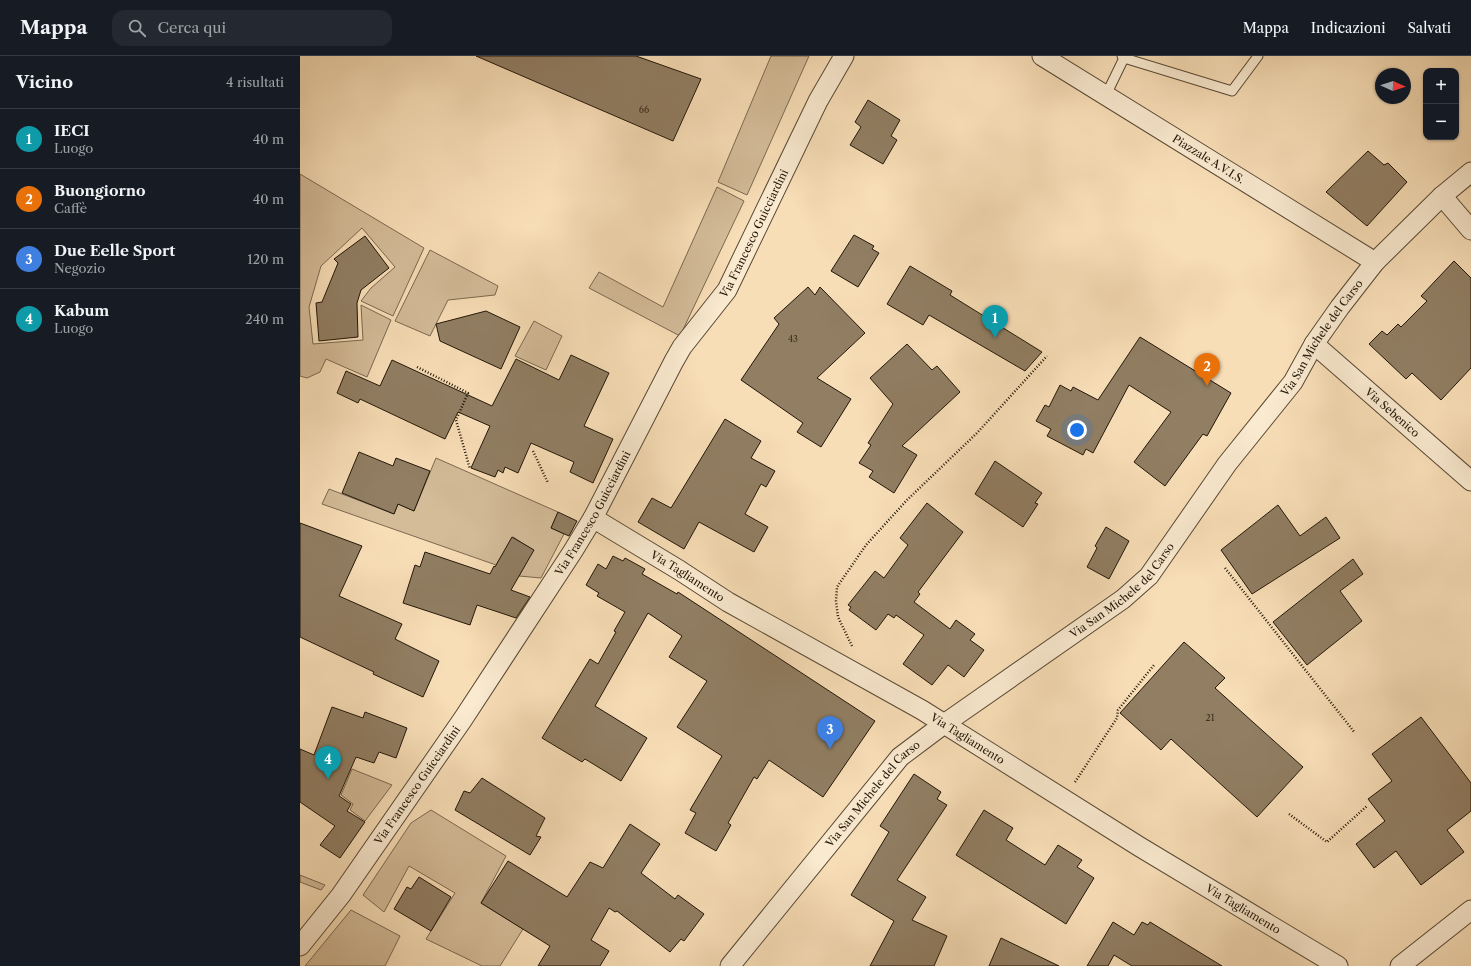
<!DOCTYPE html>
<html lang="it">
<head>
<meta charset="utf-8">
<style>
  :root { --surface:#171b24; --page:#242831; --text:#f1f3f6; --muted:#9ea1a6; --line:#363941; --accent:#1a73e8 }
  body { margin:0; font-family:"Libre Caslon Text",serif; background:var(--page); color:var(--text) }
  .controls { position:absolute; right:12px; top:12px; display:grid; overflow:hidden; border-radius:8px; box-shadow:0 1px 3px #0004 }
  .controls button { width:36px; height:36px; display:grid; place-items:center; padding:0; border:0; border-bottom:1px solid var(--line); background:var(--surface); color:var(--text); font:20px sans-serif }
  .compass { position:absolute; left:1075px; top:12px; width:36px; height:36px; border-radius:50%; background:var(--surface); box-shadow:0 1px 3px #0004; rotate:93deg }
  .you { position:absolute; left:777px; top:374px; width:14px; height:14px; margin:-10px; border:3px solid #fff; border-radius:50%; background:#1a73e8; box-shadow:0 0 0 6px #1a73e833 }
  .badge { display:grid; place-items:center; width:26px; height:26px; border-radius:50%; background:var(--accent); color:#fff; font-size:13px; font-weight:700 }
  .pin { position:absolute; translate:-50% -33px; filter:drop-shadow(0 1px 2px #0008) }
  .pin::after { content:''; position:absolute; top:21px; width:14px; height:12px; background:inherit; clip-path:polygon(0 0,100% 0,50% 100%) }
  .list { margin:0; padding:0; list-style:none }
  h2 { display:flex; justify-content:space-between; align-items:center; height:52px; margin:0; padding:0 16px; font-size:17px }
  h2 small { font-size:13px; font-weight:400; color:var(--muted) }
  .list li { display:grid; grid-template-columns:26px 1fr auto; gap:12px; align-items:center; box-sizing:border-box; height:60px; padding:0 16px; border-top:1px solid var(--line) }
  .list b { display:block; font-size:15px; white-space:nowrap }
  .list p { margin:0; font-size:13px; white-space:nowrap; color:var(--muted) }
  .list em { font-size:13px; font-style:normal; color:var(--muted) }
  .icon { flex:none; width:22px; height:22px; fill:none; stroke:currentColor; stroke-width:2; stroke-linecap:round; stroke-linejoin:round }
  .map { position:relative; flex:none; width:1171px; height:910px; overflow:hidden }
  header { display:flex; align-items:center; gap:24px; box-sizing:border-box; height:56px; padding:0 20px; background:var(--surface); border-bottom:1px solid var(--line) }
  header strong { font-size:19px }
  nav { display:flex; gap:22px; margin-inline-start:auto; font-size:14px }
  .search { width:280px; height:36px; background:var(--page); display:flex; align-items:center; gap:10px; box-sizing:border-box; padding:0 14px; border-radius:12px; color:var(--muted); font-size:15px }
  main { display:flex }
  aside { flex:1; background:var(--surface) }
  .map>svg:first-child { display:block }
  .green { fill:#d4bc99; stroke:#7b6950 }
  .building { fill:#917e63; stroke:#221608 }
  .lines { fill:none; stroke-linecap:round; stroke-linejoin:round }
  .lane-casing { stroke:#584834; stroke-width:11 }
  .street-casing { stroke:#584834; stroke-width:21 }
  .path { stroke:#221608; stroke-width:2.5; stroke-dasharray:1 2; stroke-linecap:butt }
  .lane { stroke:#faead0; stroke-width:9 }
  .street { stroke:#faead0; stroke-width:19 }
  .labels { text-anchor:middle; stroke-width:3.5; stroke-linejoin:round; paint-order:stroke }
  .number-label { font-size:9px; fill:#3e301f }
  .street-label { font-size:11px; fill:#221608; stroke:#faead0 }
</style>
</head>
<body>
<header>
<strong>Mappa</strong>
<div class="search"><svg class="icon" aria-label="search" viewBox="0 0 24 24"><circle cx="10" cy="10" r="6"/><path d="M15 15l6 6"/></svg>Cerca qui</div>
<nav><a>Mappa</a><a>Indicazioni</a><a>Salvati</a></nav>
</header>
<main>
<aside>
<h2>Vicino<small>4 risultati</small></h2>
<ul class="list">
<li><span class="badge" style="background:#0f9aa8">1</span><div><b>IECI</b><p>Luogo</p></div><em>40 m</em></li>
<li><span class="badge" style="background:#e8710a">2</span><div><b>Buongiorno</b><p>Caffè</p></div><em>40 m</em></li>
<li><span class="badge" style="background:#3f7fe0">3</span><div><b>Due Eelle Sport</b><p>Negozio</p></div><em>120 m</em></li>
<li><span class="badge" style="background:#0f9aa8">4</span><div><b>Kabum</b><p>Luogo</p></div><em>240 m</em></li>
</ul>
</aside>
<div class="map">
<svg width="1171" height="910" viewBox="0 0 1171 910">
  <rect width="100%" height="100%" fill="#f8deb7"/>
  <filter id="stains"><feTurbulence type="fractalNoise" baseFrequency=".005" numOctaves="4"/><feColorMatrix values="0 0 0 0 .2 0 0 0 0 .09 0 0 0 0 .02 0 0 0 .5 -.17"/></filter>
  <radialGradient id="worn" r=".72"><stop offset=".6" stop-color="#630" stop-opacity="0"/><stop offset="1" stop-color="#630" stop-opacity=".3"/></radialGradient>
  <g class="green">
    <polygon points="471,0 509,0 447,139 418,126"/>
    <polygon points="0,118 124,192 93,260 61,245 71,232 95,211 62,172 21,210 9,251 13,288 63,284 61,249 91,264 67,321 26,303 20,316 7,322 0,320"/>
    <polygon points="417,131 444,145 380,280 289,232 299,216 363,251"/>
    <polygon points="130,194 198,230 195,239 148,244 130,280 95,265"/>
    <polygon points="234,265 262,280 246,314 215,300"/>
    <polygon points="136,402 258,456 251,472 264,478 241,522 219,520 233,494 213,481 196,509 22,448 29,433 94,458 98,448 114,455"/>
    <polygon points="52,713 92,729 65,765 50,754 53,748 41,739"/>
    <polygon points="131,754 206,800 181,847 223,873 200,910 182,910 126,883 155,837 109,810 84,856 63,839 111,767"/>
    <polygon points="0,819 25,829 21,834 0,826"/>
    <polygon points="51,854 100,880 85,910 5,910"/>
  </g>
  <g class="building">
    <polygon points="176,0 336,0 401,23 373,85"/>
    <polygon points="568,44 600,64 591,80 597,84 583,108 550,89 561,71 555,66"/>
    <polygon points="1068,95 1084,109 1088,107 1107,126 1067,170 1026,136"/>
    <polygon points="554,179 574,190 572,193 579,197 558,231 531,215"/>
    <polygon points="65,180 89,212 61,234 57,247 58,281 19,285 16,247 22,246 38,207 34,203"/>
    <polygon points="1154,205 1171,222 1171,312 1141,344 1112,317 1106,323 1069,288 1082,275 1087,279 1098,268 1101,271 1127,245 1121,240"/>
    <polygon points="610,210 652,235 650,239 742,296 725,315 629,259 623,269 587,248"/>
    <polygon points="508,231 515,239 520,231 565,277 517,322 551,343 521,391 497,376 503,367 441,324 479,268 474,262"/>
    <polygon points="186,255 220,271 201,313 140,285 136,268"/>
    <polygon points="840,281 931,337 907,380 903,378 865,430 834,406 871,356 829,329 793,397 786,393 783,399 747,380 751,373 736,365 745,349 749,351 760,329 771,335 773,331 798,344"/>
    <polygon points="607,288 632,314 637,310 660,336 602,390 617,399 594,437 569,421 573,415 559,407 571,389 568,387 593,348 570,322"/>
    <polygon points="271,299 309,317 284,370 313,383 293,427 270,416 274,406 231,387 218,417 205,411 203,417 198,414 195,421 171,412 190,370 158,356 145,383 60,343 58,347 37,337 46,315 80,330 92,304 192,350 216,303 259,324"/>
    <polygon points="425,363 461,385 451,402 475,415 466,431 461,428 445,458 468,471 454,496 399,466 384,493 338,466 352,442 371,452"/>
    <polygon points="59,396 93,410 96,402 130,415 114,455 98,448 94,458 42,437"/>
    <polygon points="695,405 742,437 735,447 738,448 723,471 675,438"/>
    <polygon points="627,447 663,476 618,536 620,538 614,546 650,573 656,564 675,578 670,584 684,594 664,621 648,609 632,629 603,608 624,579 596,559 594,562 588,558 576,574 549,554 551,551 548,549 575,515 584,522 608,489 600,482"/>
    <polygon points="978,449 1000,480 1026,461 1040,482 952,538 921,494"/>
    <polygon points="258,456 277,465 269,480 251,472"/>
    <polygon points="0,467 62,490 39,540 102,568 95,583 139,605 123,641 73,618 74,616 0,581"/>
    <polygon points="806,471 829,485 809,523 787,511 797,492 795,490"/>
    <polygon points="212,481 234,494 211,534 230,541 216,562 177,549 170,569 103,547 115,509 120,511 125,496 190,518 194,510 195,511"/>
    <polygon points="313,500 323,505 325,502 345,513 342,518 377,538 378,536 575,665 523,741 469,704 457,723 454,721 428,767 431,769 416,795 385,777 396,757 390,754 422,700 377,671 407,625 369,601 382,580 348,557 295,650 347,682 321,725 285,703 282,706 242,682 290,603 298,608 316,576 314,575 325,556 297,540 299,537 286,529 298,508 306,513"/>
    <polygon points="1053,503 1063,518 1040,535 1062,565 1007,609 973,566"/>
    <polygon points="884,586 925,622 915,632 1003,711 957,761 871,683 861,694 820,657"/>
    <polygon points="32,651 63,662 65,656 107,672 96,702 79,696 74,707 56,701 39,740 51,748 47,755 65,766 40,802 20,789 35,770 0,746 0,693 14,699"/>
    <polygon points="1121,661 1171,727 1171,755 1147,774 1164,796 1121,829 1096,795 1074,812 1056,788 1085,765 1068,743 1092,725 1072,698"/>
    <polygon points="614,718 641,736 637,743 647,749 597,824 626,841 612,864 647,880 634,910 570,910 594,865 551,839 589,776 580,770"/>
    <polygon points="182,722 245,762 236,780 241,781 230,799 155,754 164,735 170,737"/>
    <polygon points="684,754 713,772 706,784 745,809 758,789 782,804 777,811 794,822 766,868 656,799"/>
    <polygon points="330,768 360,788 341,817 375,843 378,839 404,858 384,885 381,883 370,896 317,855 315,856 309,852 291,884 309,895 300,910 238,910 250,890 181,847 208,805 267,841 290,806 303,812"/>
    <polygon points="119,821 151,841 131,875 94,853 107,831 111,833"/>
    <polygon points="813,866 834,879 842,866 848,869 850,866 922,910 832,910 814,899 808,910 787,910"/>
    <polygon points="701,882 759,910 689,910"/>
  </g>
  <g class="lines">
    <defs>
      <g id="lane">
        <polyline points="822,0 824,2 932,35 958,0"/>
        <polyline points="806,39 824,2"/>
      </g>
      <g id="street">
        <path id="s1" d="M742 0 1075 206"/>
        <polyline points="1142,140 1171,174"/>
        <path id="s2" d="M1014 288 1171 425"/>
        <path id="s3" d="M293 462 379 514 428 546 622 654 840 791 1038 910"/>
        <path id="s4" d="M0 890 41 839 163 663 273 495 293 462 374 305 382 291 427 234 518 45 544 0"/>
        <path id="s5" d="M430 910 600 701 644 668 823 543 849 520 927 408 993 326 1014 288 1040 251 1075 206 1142 140 1171 116"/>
        <polyline points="1100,910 1171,854"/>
      </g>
    </defs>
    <use href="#lane" class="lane-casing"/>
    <use href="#street" class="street-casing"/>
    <g class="path">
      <polyline points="117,311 168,337 156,364 170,413"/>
      <polyline points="233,395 248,427"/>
      <polyline points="925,512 1055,677"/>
      <polyline points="552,590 538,561 536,545 537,531 566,489 607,444 677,377 747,300"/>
      <polyline points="775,726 817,662 818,654 854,609"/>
      <polyline points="989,758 1027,786 1067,750"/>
    </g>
    <use href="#lane" class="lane"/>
    <use href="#street" class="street"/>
  </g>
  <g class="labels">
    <g class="number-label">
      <text x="344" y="57">66</text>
      <text x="493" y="286">43</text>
      <text x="910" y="665">21</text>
    </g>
    <g class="street-label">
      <text dy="4" stroke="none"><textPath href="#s1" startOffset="196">Piazzale A.V.I.S.</textPath></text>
      <text dy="4" stroke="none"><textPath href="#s4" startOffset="847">Via Francesco Guicciardini</textPath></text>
      <text dy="4" stroke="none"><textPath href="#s5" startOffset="872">Via San Michele del Carso</textPath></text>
      <text dy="4" stroke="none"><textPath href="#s2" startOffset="104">Via Sebenico</textPath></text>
      <text dy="4" stroke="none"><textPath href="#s4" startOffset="523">Via Francesco Guicciardini</textPath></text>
      <text dy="4" stroke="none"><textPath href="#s3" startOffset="111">Via Tagliamento</textPath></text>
      <text dy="4" stroke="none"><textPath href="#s5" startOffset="548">Via San Michele del Carso</textPath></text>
      <text dy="4" stroke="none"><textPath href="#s3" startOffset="435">Via Tagliamento</textPath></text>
      <text dy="4" stroke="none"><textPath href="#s4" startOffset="199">Via Francesco Guicciardini</textPath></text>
      <text dy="4" stroke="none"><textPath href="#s5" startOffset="224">Via San Michele del Carso</textPath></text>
      <text dy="4" stroke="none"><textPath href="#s3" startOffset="759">Via Tagliamento</textPath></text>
    </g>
  </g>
  <rect width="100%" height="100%" filter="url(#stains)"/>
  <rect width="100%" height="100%" fill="url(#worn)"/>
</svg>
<div class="controls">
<button>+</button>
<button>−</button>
</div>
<svg class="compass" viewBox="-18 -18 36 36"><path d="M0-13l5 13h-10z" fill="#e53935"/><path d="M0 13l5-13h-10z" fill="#9ea1a6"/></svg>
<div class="you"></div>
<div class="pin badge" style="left:695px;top:282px;background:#0f9aa8">1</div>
<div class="pin badge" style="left:907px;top:330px;background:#e8710a">2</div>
<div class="pin badge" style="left:530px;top:693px;background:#3f7fe0">3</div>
<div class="pin badge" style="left:28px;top:723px;background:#0f9aa8">4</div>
</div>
</main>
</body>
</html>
